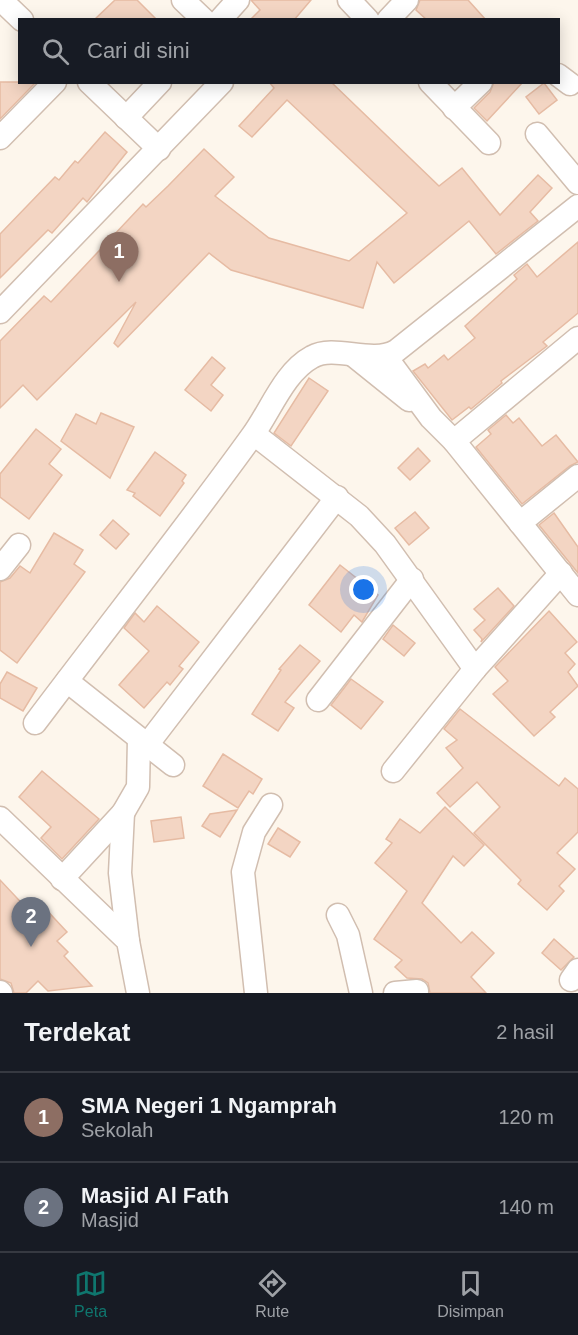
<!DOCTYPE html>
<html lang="id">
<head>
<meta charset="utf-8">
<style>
  :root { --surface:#171b24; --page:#20242c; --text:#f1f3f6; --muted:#9ea1a6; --line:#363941; --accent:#0f766e }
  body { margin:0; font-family:Helvetica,sans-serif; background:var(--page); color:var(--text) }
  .you { position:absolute; left:364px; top:590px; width:21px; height:21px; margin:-15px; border:4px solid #fff; border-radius:50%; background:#1a73e8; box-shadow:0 0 0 9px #1a73e833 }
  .badge { display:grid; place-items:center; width:39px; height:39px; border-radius:50%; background:var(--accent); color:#fff; font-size:20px; font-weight:700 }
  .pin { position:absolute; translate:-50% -50px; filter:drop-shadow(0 2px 3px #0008) }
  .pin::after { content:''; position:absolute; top:32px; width:21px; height:18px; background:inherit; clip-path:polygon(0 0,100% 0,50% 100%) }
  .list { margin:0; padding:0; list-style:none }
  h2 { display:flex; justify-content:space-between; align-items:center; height:78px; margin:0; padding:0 24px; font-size:26px }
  h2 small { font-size:20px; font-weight:400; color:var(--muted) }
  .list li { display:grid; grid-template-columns:39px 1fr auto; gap:18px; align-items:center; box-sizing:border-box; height:90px; padding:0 24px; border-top:2px solid var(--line) }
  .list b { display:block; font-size:22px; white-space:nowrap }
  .list p { margin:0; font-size:20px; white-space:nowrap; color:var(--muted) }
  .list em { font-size:20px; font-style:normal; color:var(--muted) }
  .icon { flex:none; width:33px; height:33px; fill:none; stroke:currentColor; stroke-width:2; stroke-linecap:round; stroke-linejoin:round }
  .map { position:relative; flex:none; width:578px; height:993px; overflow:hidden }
  .search { position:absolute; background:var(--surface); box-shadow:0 3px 15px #0003; left:18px; right:18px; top:18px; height:66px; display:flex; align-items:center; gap:15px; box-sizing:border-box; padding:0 21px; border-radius:0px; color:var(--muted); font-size:22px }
  .sheet { height:258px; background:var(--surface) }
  nav { display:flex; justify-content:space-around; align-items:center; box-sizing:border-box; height:84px; border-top:2px solid var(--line); background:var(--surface); font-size:16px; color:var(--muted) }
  nav a { display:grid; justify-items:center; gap:3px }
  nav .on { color:var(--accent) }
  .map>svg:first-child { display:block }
  .building { fill:#f3d5c3; stroke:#e6bba3; stroke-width:1.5 }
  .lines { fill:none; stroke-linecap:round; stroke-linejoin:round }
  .street-casing { stroke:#d1beb0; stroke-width:25 }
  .street { stroke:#fff; stroke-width:22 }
</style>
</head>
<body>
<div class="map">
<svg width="578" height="993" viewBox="0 0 578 993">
  <rect width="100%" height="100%" fill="#fdf6ec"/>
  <g class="building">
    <polygon points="115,0 137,0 157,20 94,20"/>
    <polygon points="251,0 311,0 294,20 250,20 260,10"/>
    <polygon points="420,0 468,0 486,20 427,20 416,10"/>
    <polygon points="0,82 36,82 0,119"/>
    <polygon points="269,82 331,82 439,186 462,168 500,215 538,175 552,188 530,212 538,221 496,254 469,221 394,283 377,262 363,308 231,270 209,253 118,347 114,343 136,302 37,400 23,385 0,408 0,341 44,296 51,302 143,204 146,207 168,186 204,149 234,177 215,196 269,238 349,261 407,213 287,100 252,137 239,126 274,88"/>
    <polygon points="494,82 523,82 487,121 474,108 490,92"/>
    <polygon points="544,83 557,100 539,114 526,97"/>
    <polygon points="105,132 127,152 87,202 83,198 52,233 48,230 0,278 0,234 55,177 59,180 75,161 78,163"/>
    <polygon points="578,242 578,313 543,342 547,346 501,381 502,383 471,409 469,407 452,420 413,371 425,364 428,368 444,355 448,360 475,338 465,326 517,279 514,275 527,264 537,277"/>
    <polygon points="212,357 225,368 211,385 223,395 211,411 185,390"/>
    <polygon points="309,378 328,391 291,446 274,433"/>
    <polygon points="101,413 134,427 110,478 61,441 76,414 96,424"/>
    <polygon points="506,415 513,423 519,418 542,446 556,435 578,462 570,466 522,504 476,447 491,434 488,430"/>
    <polygon points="36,429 61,449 49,464 62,475 29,519 0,497 0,474"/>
    <polygon points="418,448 430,461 410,480 398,468"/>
    <polygon points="155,452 186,475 182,481 184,483 160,516 133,496 135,493 127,490"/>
    <polygon points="415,512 429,528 409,545 395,528"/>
    <polygon points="554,513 578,547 578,573 539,525"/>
    <polygon points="113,520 129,534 116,549 100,535"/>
    <polygon points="54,533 83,550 74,564 85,572 17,663 0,650 0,582 10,578 20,566 30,573"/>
    <polygon points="340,565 378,595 362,622 354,615 341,632 309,605"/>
    <polygon points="498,588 514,606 481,642 482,639 474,630 485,620 474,609"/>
    <polygon points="157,606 199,642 179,666 183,669 170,685 167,682 144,708 119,685 149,651 124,628 135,613 144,622"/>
    <polygon points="549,611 577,642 565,653 575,664 568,672 578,686 550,712 555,717 534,736 493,694 508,681 495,667"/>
    <polygon points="393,625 415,643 404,656 383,639"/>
    <polygon points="300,645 320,661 285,702 294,708 278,731 252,714 281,670 279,669"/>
    <polygon points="7,672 37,688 23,711 0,698 0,684"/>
    <polygon points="351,679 383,702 361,729 331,705"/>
    <polygon points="460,709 559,786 565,778 578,789 578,832 557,853 575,869 559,886 564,891 547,910 518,884 521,880 474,833 500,807 477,782 450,807 437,793 463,768 446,748 457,740 444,729"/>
    <polygon points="223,754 262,779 253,794 249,791 238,808 203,786"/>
    <polygon points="42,771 99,819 62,859 41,838 51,827 19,797"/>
    <polygon points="445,807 484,845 464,866 453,856 422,903 461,943 472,932 494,953 471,977 486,993 430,993 428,983 422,979 407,978 395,967 402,960 374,939 407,891 375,863 392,843 386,839 400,819 420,833"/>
    <polygon points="237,810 220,837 202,826 210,814"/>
    <polygon points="181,817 184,838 154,842 151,821"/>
    <polygon points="278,828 300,842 290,857 268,844"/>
    <polygon points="0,880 31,913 41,904 67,932 57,941 68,952 64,956 92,986 48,991 38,981 26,993 14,993 11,983 0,979"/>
    <polygon points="554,939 574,957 561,970 542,953"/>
  </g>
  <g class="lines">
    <defs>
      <g id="street">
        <polyline points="1,0 22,20"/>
        <polyline points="183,0 204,20"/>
        <polyline points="349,0 368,20"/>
        <polyline points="220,20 238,0"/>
        <polyline points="388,20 407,0"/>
        <polyline points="558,75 570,84"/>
        <polyline points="89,82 159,149"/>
        <polyline points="430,82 489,143"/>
        <polyline points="454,108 481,82"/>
        <polyline points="126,118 160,82"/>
        <polyline points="537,134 578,183"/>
        <polyline points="0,138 55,82"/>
        <polyline points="0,312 222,82"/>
        <polyline points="353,355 409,400"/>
        <polyline points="386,357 431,418 454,441 578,595"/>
        <polyline points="254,434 359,516 385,544 475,669"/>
        <polyline points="454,441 578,338"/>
        <polyline points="520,523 578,476"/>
        <polyline points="0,569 19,545"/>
        <polyline points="67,681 173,765"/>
        <polyline points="318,700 412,579"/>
        <path d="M35 723C107 627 182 533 252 436 270 412 284 372 312 357 335 344 371 365 396 351L578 206"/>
        <polyline points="147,745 337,497"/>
        <polyline points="393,771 475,669 561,573"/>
        <polyline points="123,813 120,873 128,941"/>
        <polyline points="0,818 128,941 138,993"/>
        <polyline points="62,879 123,813 138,787 139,739"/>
        <polyline points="338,915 348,935 361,993"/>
        <polyline points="571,980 578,970"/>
        <polyline points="0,992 1,993"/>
        <polyline points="256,993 243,872 254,832 271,805"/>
        <polyline points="395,993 417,991"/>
      </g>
    </defs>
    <use href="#street" class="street-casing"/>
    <use href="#street" class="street"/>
  </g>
</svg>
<div class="you"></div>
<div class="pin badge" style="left:119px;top:282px;background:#8d6e63">1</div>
<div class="pin badge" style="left:31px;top:947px;background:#6b7280">2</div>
<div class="search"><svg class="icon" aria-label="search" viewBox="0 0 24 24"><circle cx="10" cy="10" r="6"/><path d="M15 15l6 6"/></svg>Cari di sini</div>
</div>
<section class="sheet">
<h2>Terdekat<small>2 hasil</small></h2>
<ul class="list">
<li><span class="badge" style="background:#8d6e63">1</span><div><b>SMA Negeri 1 Ngamprah</b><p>Sekolah</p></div><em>120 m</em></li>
<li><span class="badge" style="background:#6b7280">2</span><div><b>Masjid Al Fath</b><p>Masjid</p></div><em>140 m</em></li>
</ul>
</section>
<nav>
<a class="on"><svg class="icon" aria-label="map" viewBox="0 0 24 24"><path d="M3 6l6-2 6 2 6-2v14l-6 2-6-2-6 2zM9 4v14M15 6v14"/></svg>Peta</a>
<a><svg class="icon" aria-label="directions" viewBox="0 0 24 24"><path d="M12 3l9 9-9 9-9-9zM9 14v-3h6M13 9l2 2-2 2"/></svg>Rute</a>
<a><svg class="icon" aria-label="saved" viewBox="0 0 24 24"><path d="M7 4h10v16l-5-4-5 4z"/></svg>Disimpan</a>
</nav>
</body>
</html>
